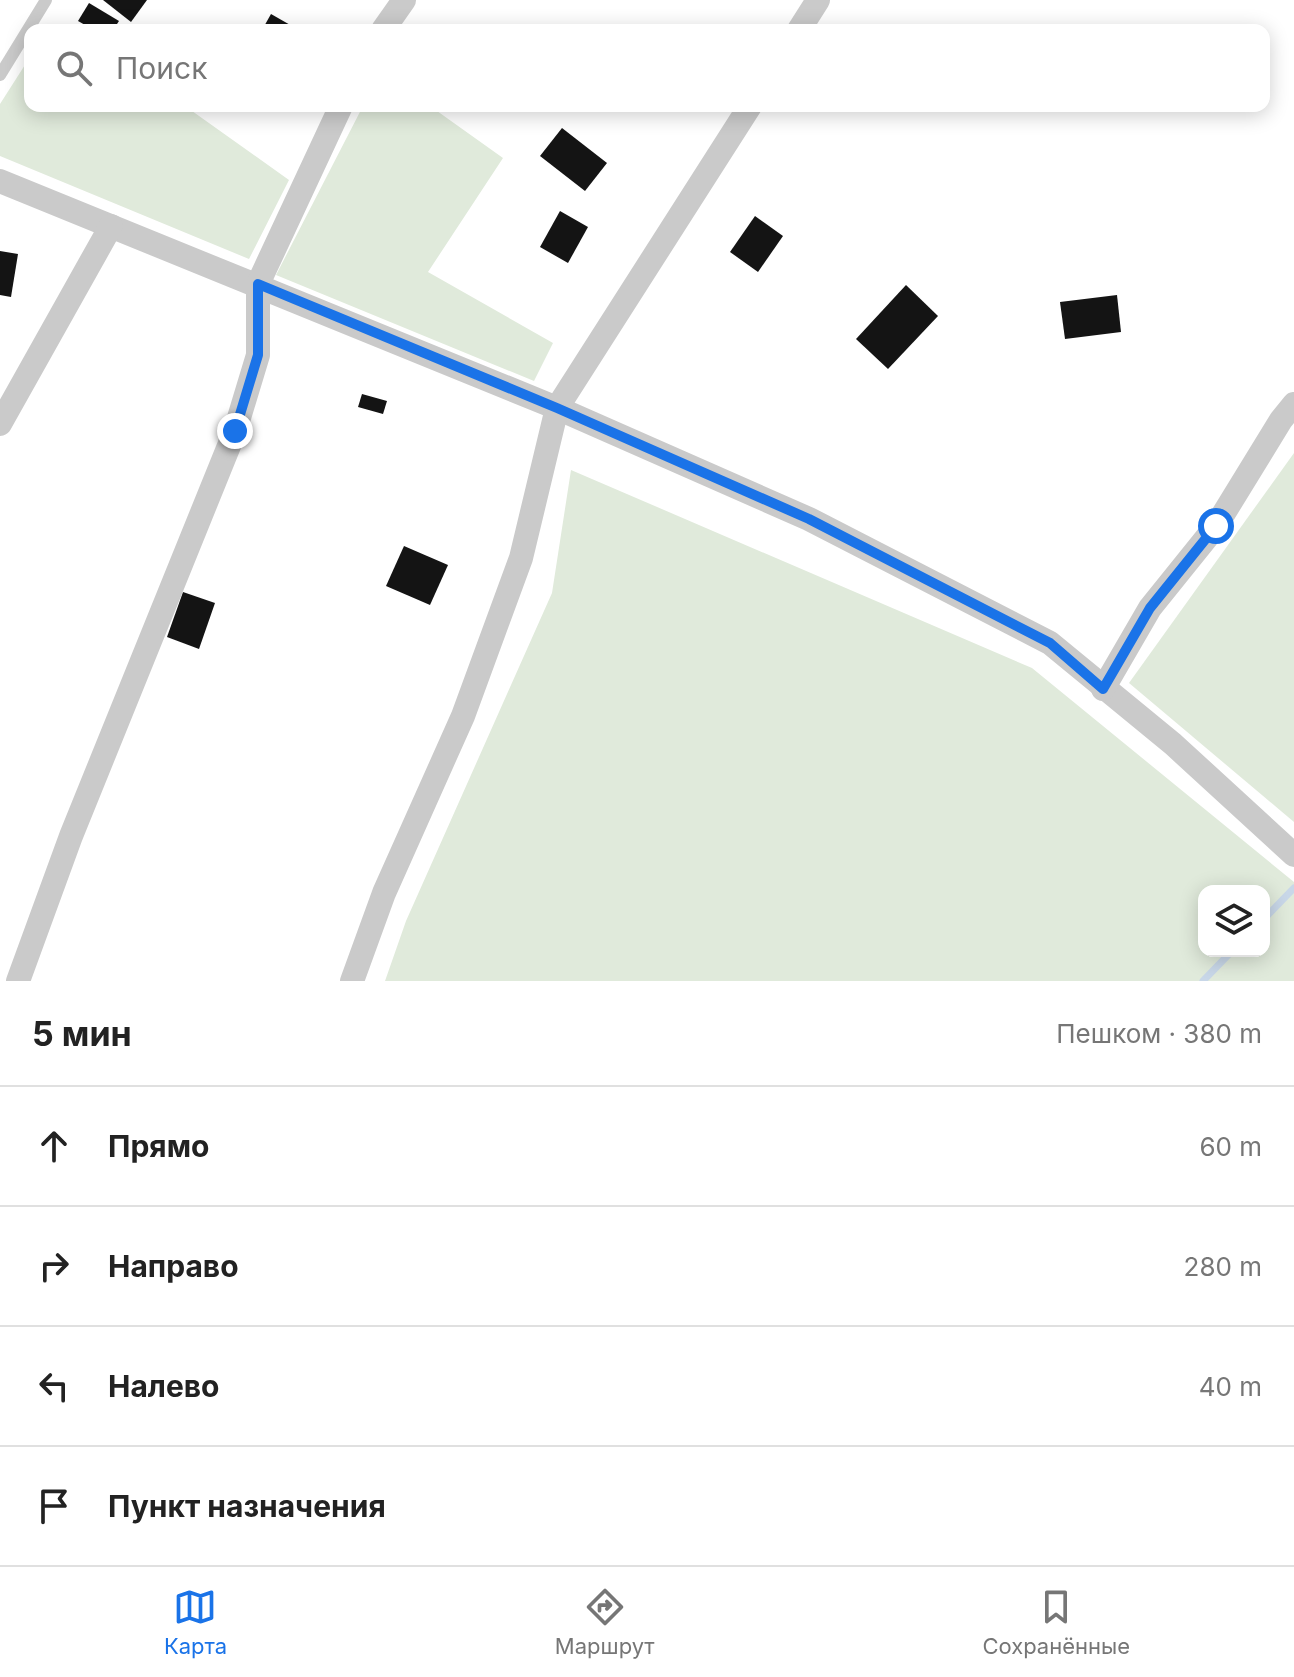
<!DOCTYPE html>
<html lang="ru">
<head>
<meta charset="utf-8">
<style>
  :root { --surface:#fff; --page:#f6f6f6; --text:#222; --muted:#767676; --line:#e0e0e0; --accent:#1a73e8 }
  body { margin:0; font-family:Inter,sans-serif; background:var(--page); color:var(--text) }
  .controls { position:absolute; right:24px; bottom:24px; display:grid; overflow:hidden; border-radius:16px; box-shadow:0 4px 20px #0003 }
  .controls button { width:72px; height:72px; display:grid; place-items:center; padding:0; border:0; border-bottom:2px solid var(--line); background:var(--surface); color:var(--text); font:40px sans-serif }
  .stop { position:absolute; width:24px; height:24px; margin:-18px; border:6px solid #1a73e8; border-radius:50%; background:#fff }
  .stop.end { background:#1a73e8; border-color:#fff; box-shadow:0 2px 8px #0008 }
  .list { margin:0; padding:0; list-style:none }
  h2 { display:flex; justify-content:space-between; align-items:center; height:104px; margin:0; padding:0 32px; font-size:34px }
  h2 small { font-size:26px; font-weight:400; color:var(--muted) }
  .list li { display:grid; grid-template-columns:52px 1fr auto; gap:24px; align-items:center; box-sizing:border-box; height:120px; padding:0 32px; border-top:2px solid var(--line) }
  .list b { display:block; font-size:30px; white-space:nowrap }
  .list em { font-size:26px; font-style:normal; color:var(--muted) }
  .icon { flex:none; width:44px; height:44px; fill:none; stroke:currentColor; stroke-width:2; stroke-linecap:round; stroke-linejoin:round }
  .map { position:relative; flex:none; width:1294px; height:981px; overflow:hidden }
  .search { position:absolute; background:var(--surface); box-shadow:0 4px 20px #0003; left:24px; right:24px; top:24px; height:88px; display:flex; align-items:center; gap:20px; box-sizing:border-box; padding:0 28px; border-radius:16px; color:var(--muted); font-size:30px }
  .sheet { height:584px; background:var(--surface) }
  nav { display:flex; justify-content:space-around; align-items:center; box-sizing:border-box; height:112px; border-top:2px solid var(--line); background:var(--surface); font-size:22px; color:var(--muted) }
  nav a { display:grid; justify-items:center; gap:4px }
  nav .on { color:var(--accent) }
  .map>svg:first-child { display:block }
  .green { fill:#e0eadb; fill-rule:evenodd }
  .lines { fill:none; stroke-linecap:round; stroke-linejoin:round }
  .stream { stroke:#c8d7e8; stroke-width:7 }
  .building { fill:#141414 }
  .lane { stroke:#cacaca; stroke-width:12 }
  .street { stroke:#cacaca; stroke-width:24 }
  .route { stroke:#1a73e8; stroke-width:10 }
</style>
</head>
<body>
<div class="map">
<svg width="1294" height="981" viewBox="0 0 1294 981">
  <rect width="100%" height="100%" fill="#fff"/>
  <g class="green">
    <polygon points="30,57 30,106 185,106 289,180 249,259 0,156 0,104"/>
    <polygon points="363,106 430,106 503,158 428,272 553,343 534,381 276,275"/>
    <polygon points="1294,453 1294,822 1129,683"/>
    <path d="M571 470 1032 668 1294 882V981H385L406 921 552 593ZM1204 891H1264V951H1204Z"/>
  </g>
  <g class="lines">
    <g class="stream">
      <polyline points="1264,919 1294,888"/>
      <polyline points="1203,981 1232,951"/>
    </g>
  </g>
  <g class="building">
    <polygon points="103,0 147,0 131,22"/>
    <polygon points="89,3 119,21 113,30 94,30 78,21"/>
    <polygon points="271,14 299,30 262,30"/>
    <polygon points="562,128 607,163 585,191 540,156"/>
    <polygon points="560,211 588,227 568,263 540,247"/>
    <polygon points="755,216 783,236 758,272 730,252"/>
    <polygon points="0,251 18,254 11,297 0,295"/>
    <polygon points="906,285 938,316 888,369 856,339"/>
    <polygon points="1117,295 1121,332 1065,339 1060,302"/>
    <polygon points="362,394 387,401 383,414 358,407"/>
    <polygon points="404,546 448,565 430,605 386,586"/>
    <polygon points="183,592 215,603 199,649 167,637"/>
  </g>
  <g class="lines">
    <polyline class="lane" points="0,75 46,0"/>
    <g class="street">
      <polyline points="383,30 404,0"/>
      <polyline points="799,30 818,0"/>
      <polyline points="0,181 557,408 809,519 1050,643 1173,744 1294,855"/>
      <polyline points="0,424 111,226"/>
      <polyline points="1103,689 1150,608 1216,526 1281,420 1294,404"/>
      <polyline points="18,981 71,836 235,431 258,355 258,284 341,106"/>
      <polyline points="352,981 384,893 463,716 521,558 557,408 750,106"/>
    </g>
  </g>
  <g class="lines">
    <polyline class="route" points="235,431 258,355 258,284 557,408 809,519 1050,643 1103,689 1150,608 1216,526"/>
  </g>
</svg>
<div class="controls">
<button><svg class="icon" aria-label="layers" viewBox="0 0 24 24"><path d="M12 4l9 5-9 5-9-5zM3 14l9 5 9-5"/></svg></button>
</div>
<div class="stop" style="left:1216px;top:526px"></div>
<div class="stop end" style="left:235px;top:431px"></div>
<div class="search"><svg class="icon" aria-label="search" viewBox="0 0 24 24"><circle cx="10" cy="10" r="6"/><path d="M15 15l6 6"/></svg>Поиск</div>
</div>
<section class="sheet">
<h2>5 мин<small>Пешком · 380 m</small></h2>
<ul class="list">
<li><svg class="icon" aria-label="ahead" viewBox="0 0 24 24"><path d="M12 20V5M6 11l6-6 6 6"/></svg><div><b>Прямо</b></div><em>60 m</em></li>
<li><svg class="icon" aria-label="right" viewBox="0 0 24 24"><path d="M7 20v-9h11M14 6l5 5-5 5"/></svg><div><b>Направо</b></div><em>280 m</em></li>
<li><svg class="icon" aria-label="left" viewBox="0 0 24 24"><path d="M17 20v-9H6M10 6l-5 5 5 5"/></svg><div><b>Налево</b></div><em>40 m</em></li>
<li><svg class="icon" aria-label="arrive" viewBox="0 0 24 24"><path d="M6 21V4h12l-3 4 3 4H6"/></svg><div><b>Пункт назначения</b></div></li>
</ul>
</section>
<nav>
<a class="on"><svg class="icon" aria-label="map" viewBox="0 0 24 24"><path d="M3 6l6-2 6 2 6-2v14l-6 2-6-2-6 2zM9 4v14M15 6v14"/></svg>Карта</a>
<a><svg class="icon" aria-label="directions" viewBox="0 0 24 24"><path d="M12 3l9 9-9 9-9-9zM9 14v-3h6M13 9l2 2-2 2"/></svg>Маршрут</a>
<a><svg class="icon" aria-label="saved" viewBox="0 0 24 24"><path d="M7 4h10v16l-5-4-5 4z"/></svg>Сохранённые</a>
</nav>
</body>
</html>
